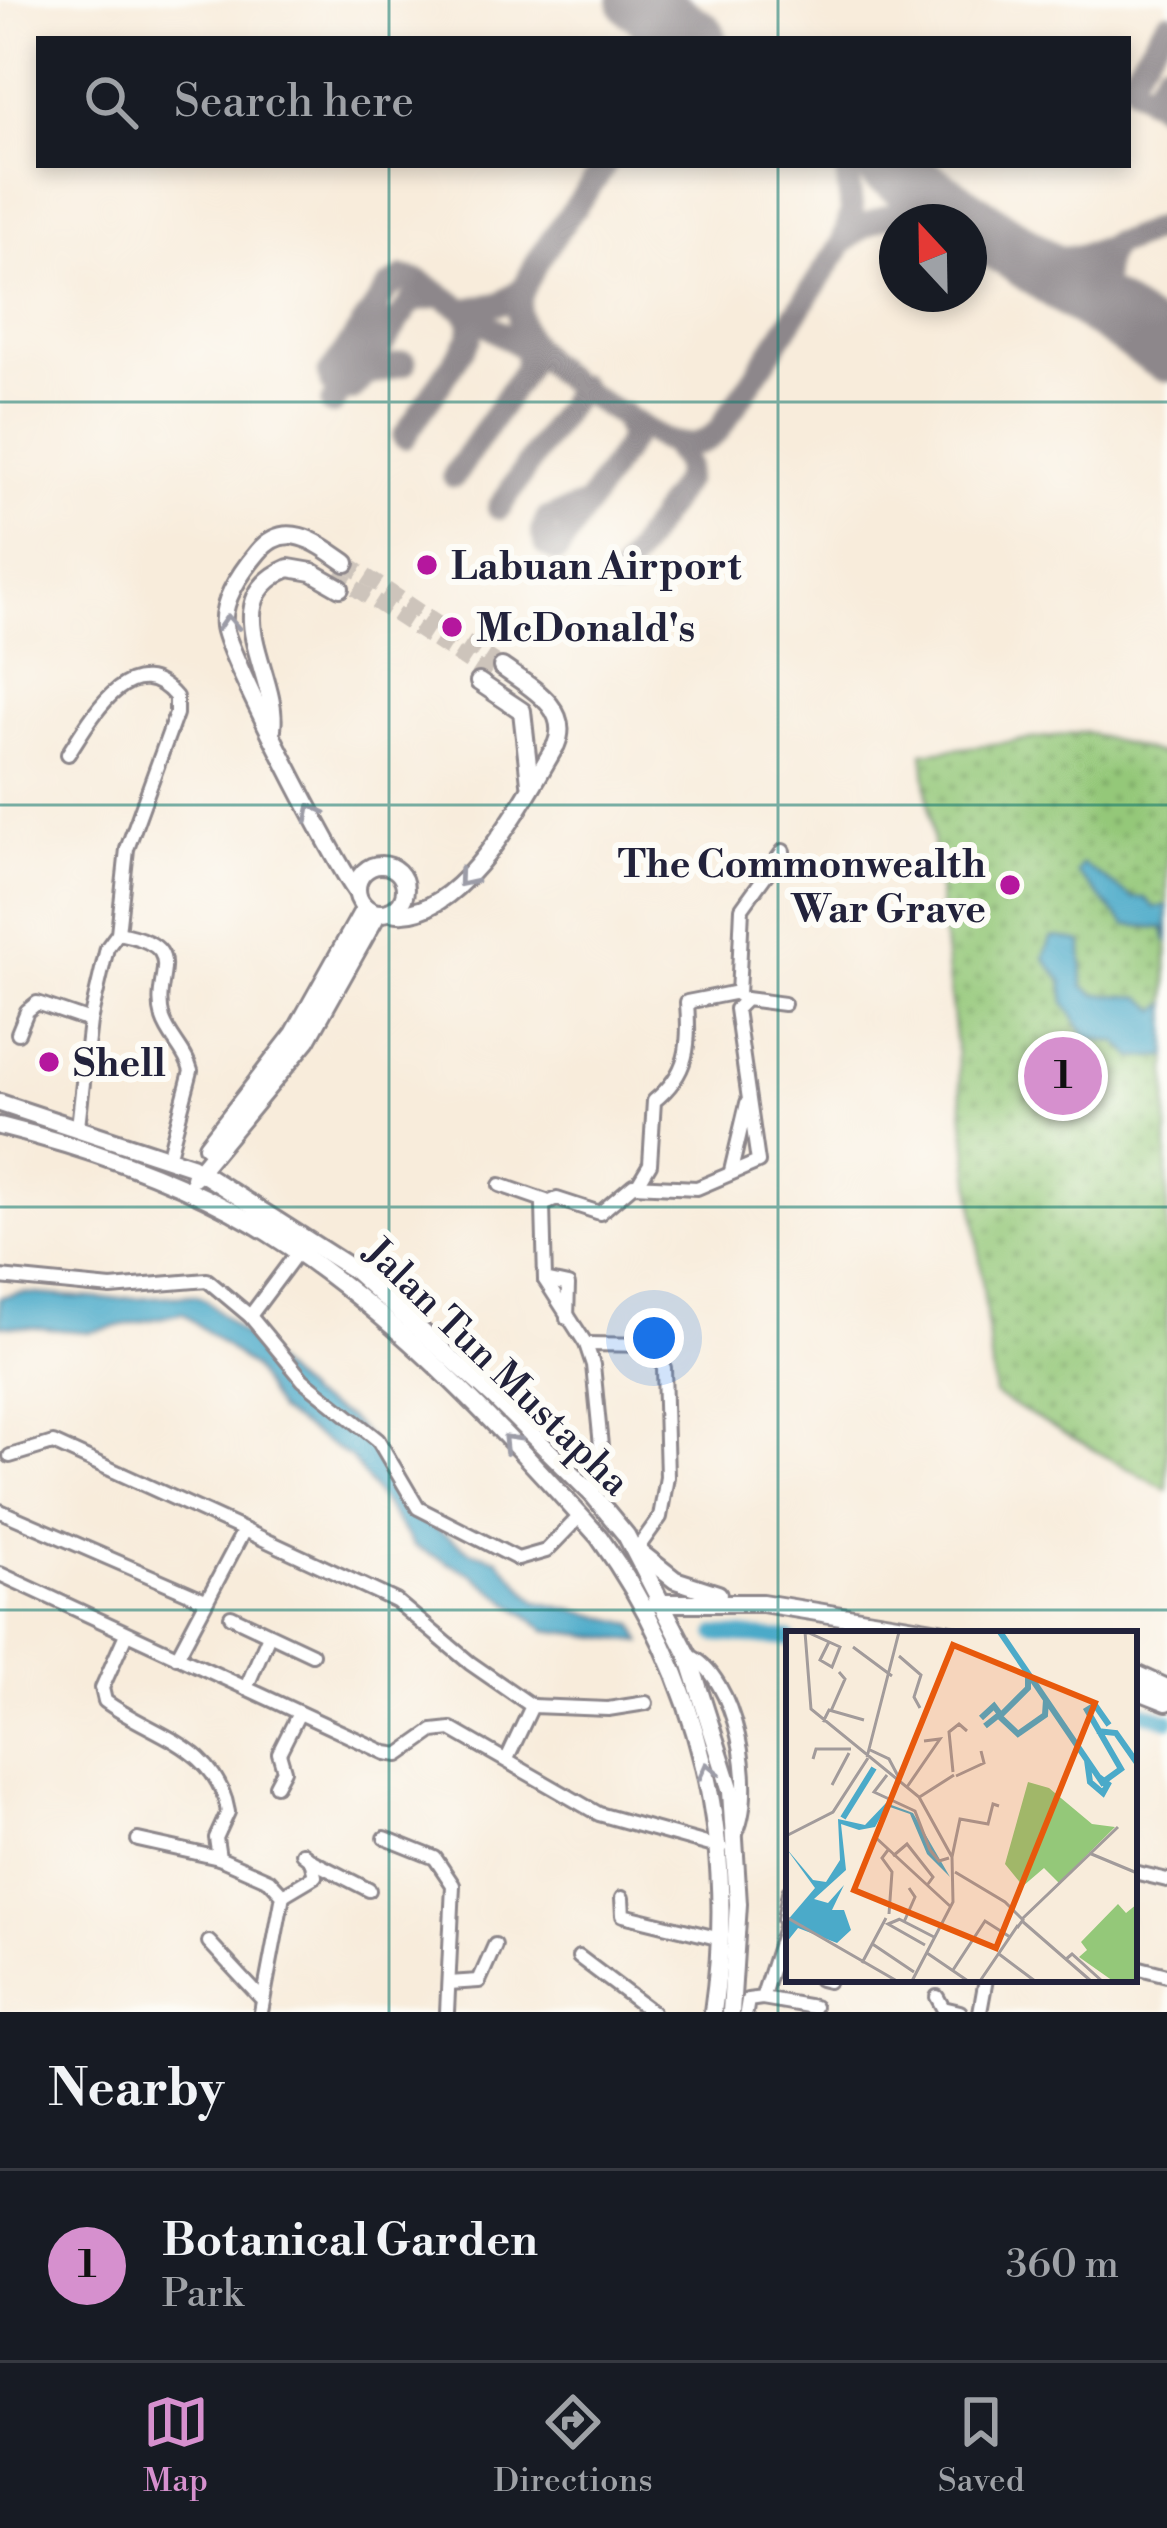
<!DOCTYPE html>
<html lang="en">
<head>
<meta charset="utf-8">
<style>
  :root { --surface:#171b24; --page:#242831; --text:#f1f3f6; --muted:#9ea1a6; --line:#363941; --accent:#d690ce }
  body { margin:0; font-family:"Libre Bodoni",serif; background:var(--page); color:var(--text) }
  .compass { position:absolute; left:879px; top:204px; width:108px; height:108px; border-radius:50%; background:var(--surface); box-shadow:0 6px 18px #0003; rotate:338deg }
  .you { position:absolute; left:654px; top:1338px; width:42px; height:42px; margin:-30px; border:9px solid #fff; border-radius:50%; background:#1a73e8; box-shadow:0 0 0 18px #1a73e833 }
  .badge { display:grid; place-items:center; width:78px; height:78px; border-radius:50%; background:var(--accent); color:#111; font-size:39px; font-weight:700 }
  .pin { position:absolute; translate:-50% -50%; border:6px solid #fff; box-shadow:0 3px 12px #0006 }
  .list { margin:0; padding:0; list-style:none }
  h2 { display:flex; justify-content:space-between; align-items:center; height:156px; margin:0; padding:0 48px; font-size:51px }
  h2 small { font-size:39px; font-weight:400; color:var(--muted) }
  .list li { display:grid; grid-template-columns:78px 1fr auto; gap:36px; align-items:center; box-sizing:border-box; height:192px; padding:0 48px; border-top:3px solid var(--line) }
  .list b { display:block; font-size:45px; white-space:nowrap }
  .list p { margin:0; font-size:39px; white-space:nowrap; color:var(--muted) }
  .list em { font-size:39px; font-style:normal; color:var(--muted) }
  .icon { flex:none; width:66px; height:66px; fill:none; stroke:currentColor; stroke-width:2; stroke-linecap:round; stroke-linejoin:round }
  .map { position:relative; flex:none; width:1167px; height:2012px; overflow:hidden }
  .search { position:absolute; background:var(--surface); box-shadow:0 6px 18px #0003; left:36px; right:36px; top:36px; height:132px; display:flex; align-items:center; gap:30px; box-sizing:border-box; padding:0 42px; border-radius:0px; color:var(--muted); font-size:45px }
  .sheet { height:348px; background:var(--surface) }
  nav { display:flex; justify-content:space-around; align-items:center; box-sizing:border-box; height:168px; border-top:3px solid var(--line); background:var(--surface); font-size:33px; color:var(--muted) }
  nav a { display:grid; justify-items:center; gap:6px }
  nav .on { color:var(--accent) }
  .map>svg:first-child { display:block }
  .park { fill:url(#park-dots); stroke:#5b755a; stroke-width:3 }
  .water { fill:#4baac9; stroke:#366682; stroke-width:3 }
  .lines { fill:none; stroke-linecap:round; stroke-linejoin:round }
  .river { stroke:#4baac9; stroke-width:16 }
  .taxiway { stroke:#8d878b; stroke-width:24 }
  .runway { stroke:#8d878b; stroke-width:60 }
  .major-tunnel { stroke:#cdc4bb; stroke-width:16; stroke-dasharray:16 8; stroke-linecap:butt }
  .minor-casing { stroke:#8d878b; stroke-width:18 }
  .major-casing { stroke:#8d878b; stroke-width:22 }
  .minor { stroke:#fff; stroke-width:12 }
  .major { stroke:#fff; stroke-width:16 }
  .oneway { stroke:#9c9ca7 }
  .grid { fill:none; stroke:#0f766e; stroke-width:3; stroke-opacity:0.55 }
  .poi-dot { fill:#b5179e; stroke:#fdfcf7; stroke-width:4.5 }
  .labels { text-anchor:middle; stroke-width:12; stroke-linejoin:round; paint-order:stroke }
  .poi-label { font-size:39px; font-weight:bold; fill:#22223b; stroke:#fdfcf7; text-anchor:start }
  .street-label { font-size:39px; fill:#22223b; stroke:#fdfcf7 }
  .inset-river { fill:none; stroke:#4baac9; stroke-width:6 }
  .inset-road { fill:none; stroke:#a29b9b; stroke-width:3 }
  .view { fill:#e8590c; fill-opacity:0.15; stroke:#e8590c; stroke-width:6 }
  .inset-edge { fill:none; stroke:#22223b; stroke-width:6 }
</style>
</head>
<body>
<div class="map">
<svg width="1167" height="2012" viewBox="0 0 1167 2012">
  <defs>
    <pattern id="park-dots" width="8" height="8" patternUnits="userSpaceOnUse" patternTransform="scale(3)"><rect width="8" height="8" fill="#94c879"/><path d="M2 2h.1M6 6h.1" fill="none" stroke="#78a264" stroke-width="1.8" stroke-linecap="round"/></pattern>
  </defs>
  <rect width="100%" height="100%" fill="#fdfcf7"/>
  <filter id="ink" filterUnits="userSpaceOnUse"><feTurbulence type="fractalNoise" baseFrequency=".00833" numOctaves="2"/><feDisplacementMap in="SourceGraphic" scale="24" xChannelSelector="R" yChannelSelector="G"/><feConvolveMatrix kernelMatrix="1 2 1 2 8 2 1 2 1" color-interpolation-filters="sRGB"/></filter>
  <filter id="wash" filterUnits="userSpaceOnUse"><feTurbulence type="fractalNoise" baseFrequency=".004" numOctaves="4" result="noise"/><feDisplacementMap in="SourceGraphic" scale="48" xChannelSelector="R" yChannelSelector="G"/><feGaussianBlur stdDeviation="2.7" result="paint"/><feColorMatrix in="noise" values="0 0 0 0 0 0 0 0 0 0 0 0 0 0 0 0 0 1.4 0 .05"/><feComposite in="paint" operator="in"/></filter>
  <g filter="url(#wash)">
    <rect width="100%" height="100%" fill="#f8ecdb"/>
    <polygon class="park" points="1085,732 1167,756 1167,1490 995,1395 923,753"/>
    <g class="water">
      <polygon points="1082,864 1133,898 1145,898 1155,908 1167,906 1167,943 1164,928 1126,925 1077,873"/>
      <polygon points="1058,937 1082,942 1083,986 1095,994 1142,997 1158,1010 1167,1004 1167,1056 1134,1058 1117,1042 1087,1038 1065,1003 1062,981 1044,958 1051,938"/>
      <polygon points="21,1293 105,1299 196,1295 206,1300 309,1397 348,1417 368,1437 399,1505 470,1551 498,1559 537,1602 634,1624 642,1642 546,1630 473,1575 414,1546 351,1458 278,1411 253,1368 183,1313 90,1332 0,1325 0,1297"/>
    </g>
    <g class="lines">
      <g class="river">
        <polyline points="716,1634 789,1639"/>
        <polyline points="1134,1709 1167,1720"/>
      </g>
      <g class="taxiway">
        <polyline points="628,0 648,39"/>
        <polyline points="1167,23 1132,75 1136,88 1167,109"/>
        <polyline points="1149,98 1167,71"/>
        <path d="M605 165C579 205 542 246 523 290 494 356 619 411 663 440 685 448 703 447 719 430L842 244 852 213 846 165"/>
        <path d="M843 243C883 206 924 205 973 223"/>
        <polyline points="1114,243 1104,261 1102,290 1132,328"/>
        <path d="M1021 254C1070 271 1120 241 1167 225"/>
        <polyline points="376,355 411,302 440,295"/>
        <polyline points="405,363 366,375 352,389 333,384 329,375 389,287 403,278 421,282 464,310 503,303 525,286"/>
        <polyline points="332,404 373,345 371,327 378,314"/>
        <polyline points="404,437 470,338 472,323 464,310 527,350 526,368 454,476"/>
        <polyline points="587,505 547,519 542,532 547,546 557,551 631,439 623,414"/>
        <polyline points="499,508 580,386"/>
        <polyline points="615,585 685,479 686,464 672,444"/>
      </g>
      <g class="runway">
        <polyline points="638,0 697,39"/>
        <polyline points="886,165 1167,352"/>
      </g>
    </g>
  </g>
  <g filter="url(#ink)">
    <g class="lines">
      <g class="major-tunnel">
        <polyline points="346,563 502,667"/>
        <polyline points="335,575 496,680"/>
      </g>
      <defs>
        <g id="minor">
          <path d="M68 754C90 720 131 644 176 697V714L127 849 118 933 107 948 90 1021 78 1127"/>
          <path d="M118 933C194 948 150 974 163 1019 169 1038 186 1051 191 1071L170 1151"/>
          <polyline points="738,995 742,908 783,851"/>
          <polyline points="18,1033 27,1011 37,1003 90,1021"/>
          <polyline points="731,1171 747,1103"/>
          <path d="M638 1184 650 1164 654 1101C689 1073 690 1045 687 1002L738 992"/>
          <polyline points="500,1185 546,1201"/>
          <polyline points="0,1277 111,1288 207,1280 250,1316 303,1380 378,1440 418,1508 518,1559 546,1551 580,1516"/>
          <polyline points="545,1280 568,1285 567,1318"/>
          <polyline points="250,1316 297,1253"/>
          <polyline points="586,1344 653,1345 664,1368 667,1477 660,1517 637,1549"/>
          <polyline points="10,1456 53,1443 244,1530"/>
          <polyline points="593,1495 601,1446 593,1365 586,1344 545,1280 543,1205 557,1199 600,1213 633,1185 697,1188 758,1162 736,1009 746,999 784,1004"/>
          <polyline points="0,1511 203,1599"/>
          <polyline points="0,1574 386,1753 399,1755 433,1731 451,1729 599,1814 721,1848"/>
          <polyline points="231,1616 312,1654"/>
          <path d="M126 1634 102 1688 105 1701C152 1736 217 1745 228 1812L216 1838 219 1858 269 1880 283 1895 261 2012"/>
          <path d="M688 1655C736 1674 758 1793 735 1835"/>
          <polyline points="177,1657 244,1530 396,1601 470,1663 532,1706 507,1759"/>
          <polyline points="246,1688 269,1635"/>
          <polyline points="532,1706 608,1709 646,1703"/>
          <polyline points="276,1785 284,1770 279,1753 299,1713"/>
          <polyline points="385,1838 435,1858 453,1885 447,2012"/>
          <polyline points="138,1840 219,1858"/>
          <polyline points="312,1861 369,1890"/>
          <polyline points="1134,1872 1167,1880"/>
          <polyline points="283,1895 315,1876 311,1860 302,1853"/>
          <polyline points="622,1898 623,1915 721,1939"/>
          <polyline points="784,1920 789,1892"/>
          <polyline points="209,1942 260,1997"/>
          <polyline points="579,1957 652,2012"/>
          <polyline points="1140,1968 1167,1975"/>
          <polyline points="820,1979 828,1981"/>
          <polyline points="449,1983 479,1981 495,1945"/>
          <polyline points="937,1997 943,2008 960,2012"/>
          <polyline points="762,1998 814,2007"/>
          <polyline points="746,2012 748,2000 762,1998 789,1915"/>
          <polyline points="980,2012 986,1979"/>
        </g>
        <g id="major">
          <path d="M346 563C318 543 286 518 258 552 242 571 221 600 224 626 227 655 336 865 357 892"/>
          <polyline points="479,682 522,711 530,783"/>
          <path d="M272 729C280 676 212 600 289 568L312 572 340 588"/>
          <circle cx="381" cy="889" r="24"/>
          <path d="M390 912C459 927 525 797 556 745 572 708 528 686 502 667"/>
          <polyline points="0,1103 191,1166 354,1270 494,1397 593,1495 626,1535 688,1655 731,1791 738,1904 731,2012"/>
          <path d="M0 1126C80 1146 158 1172 231 1211 368 1284 497 1422 599 1537 700 1677 738 1842 713 2012"/>
          <polyline points="207,1146 294,1034 365,907"/>
          <polyline points="194,1177 307,1040 378,913"/>
          <polyline points="642,1554 675,1580 718,1594"/>
          <polyline points="656,1603 762,1603 952,1634"/>
          <polyline points="1134,1673 1167,1688"/>
          <polyline points="1134,1689 1167,1702"/>
        </g>
      </defs>
      <use href="#minor" class="minor-casing"/>
      <use href="#major" class="major-casing"/>
      <use href="#minor" class="minor"/>
      <use href="#major" class="major"/>
    </g>
    <defs><path id="oneway-chevron" d="M-2-3.5L2.5 0L-2 3.5" fill="none" stroke-width="1.6" stroke-linecap="round" stroke-linejoin="round" transform="scale(3)"/></defs>
    <g class="oneway">
      <use href="#oneway-chevron" transform="translate(228 623) rotate(-93)"/>
      <use href="#oneway-chevron" transform="translate(313 812) rotate(-117)"/>
      <use href="#oneway-chevron" transform="translate(465 879) rotate(130)"/>
      <use href="#oneway-chevron" transform="translate(510 1442) rotate(-134)"/>
      <use href="#oneway-chevron" transform="translate(708 1771) rotate(-104)"/>
    </g>
  </g>
  <path class="grid" d="M389 0V39M778 0V39M389 165V2012M778 165V2012M0 402H1167M0 805H1167M0 1207H1167M0 1610H1167"/>
  <g class="poi-dot">
    <circle cx="427" cy="565" r="12"/>
    <circle cx="452" cy="627" r="12"/>
    <circle cx="1010" cy="885" r="12"/>
    <circle cx="49" cy="1062" r="12"/>
  </g>
  <g class="labels">
    <g class="poi-label">
      <text x="451" y="579">Labuan Airport</text>
      <text x="476" y="641">McDonald's</text>
      <text x="986" y="877" text-anchor="end">The Commonwealth<tspan x="986" dy="45">War Grave</tspan></text>
      <text x="73" y="1076">Shell</text>
    </g>
    <g class="street-label">
      <text transform="translate(498 1366) rotate(44)" y="14">Jalan Tun Mustapha</text>
    </g>
  </g>
  <g transform="translate(786 1631)">
    <rect width="351" height="351" fill="#f8ecdb"/>
    <path d="M332 273 340 282 351 273V350H327L293 326 301 319 295 311Z" fill="#94c879"/>
    <path d="M242 151 263 157 306 193 329 196 273 252 258 237 237 255 219 233Z" fill="#94c879"/>
    <path d="M100 172 127 182 164 246 141 223 124 183 101 175 89 196 73 199 55 193 60 239 28 268 42 272 58 254 46 279H58L65 299 51 312 12 297 0 312V291L29 257 0 217 27 249 40 251 54 229 52 188 79 194Z" fill="#4baac9"/>
    <path class="inset-river" d="M214 1 318 154M215 84 242 57V42M213 85 232 103 259 84 260 69M195 87 208 75 214 83 199 95M311 100 330 102 351 132M301 129 304 151 317 162 322 153 313 146M317 151 335 138 301 79 309 74 323 94M57 187 88 137"/>
    <path class="inset-road" d="M19 1 25 78 133 166 166 226 167 271 126 350M19 2H23L52 15 54 16 46 36 34 29 43 11M67 16 106 45M113 25 135 44 128 66 134 77M45 80 59 48 53 41M37 91 43 79 78 89M82 118 103 128 112 145M81 126 113 1M27 128 30 118H65M167 141 163 101 173 93 181 100M101 144 88 161 129 180 144 219 153 230 163 227M170 145 198 132 195 120M46 154 63 122M121 156 154 108 138 110M132 167 168 144M0 205 47 181 82 127M88 205 165 276M102 219 96 227 106 241 103 283M303 222 351 242M107 225 121 213 147 246 142 253M166 226 174 188 202 193 207 173 213 175M169 241 219 271 237 289 231 297M0 286 111 350M113 288 148 306M114 288 102 293 139 314M236 288 332 196M236 290 305 350M118 291 129 266 123 257M85 312 128 341M141 322 182 350M213 323 249 350M279 329 286 323 316 350M76 332 100 287M167 339 199 290 224 306M194 350 232 294"/>
    <path class="view" d="M167 14 309 72 210 317 68 259Z"/>
    <rect width="351" height="351" class="inset-edge"/>
  </g>
</svg>
<svg class="compass" viewBox="-18 -18 36 36"><path d="M0-13l5 13h-10z" fill="#e53935"/><path d="M0 13l5-13h-10z" fill="#9ea1a6"/></svg>
<div class="you"></div>
<div class="pin badge" style="left:1063px;top:1076px">1</div>
<div class="search"><svg class="icon" aria-label="search" viewBox="0 0 24 24"><circle cx="10" cy="10" r="6"/><path d="M15 15l6 6"/></svg>Search here</div>
</div>
<section class="sheet">
<h2>Nearby<small></small></h2>
<ul class="list">
<li><span class="badge">1</span><div><b>Botanical Garden</b><p>Park</p></div><em>360 m</em></li>
</ul>
</section>
<nav>
<a class="on"><svg class="icon" aria-label="map" viewBox="0 0 24 24"><path d="M3 6l6-2 6 2 6-2v14l-6 2-6-2-6 2zM9 4v14M15 6v14"/></svg>Map</a>
<a><svg class="icon" aria-label="directions" viewBox="0 0 24 24"><path d="M12 3l9 9-9 9-9-9zM9 14v-3h6M13 9l2 2-2 2"/></svg>Directions</a>
<a><svg class="icon" aria-label="saved" viewBox="0 0 24 24"><path d="M7 4h10v16l-5-4-5 4z"/></svg>Saved</a>
</nav>
</body>
</html>
